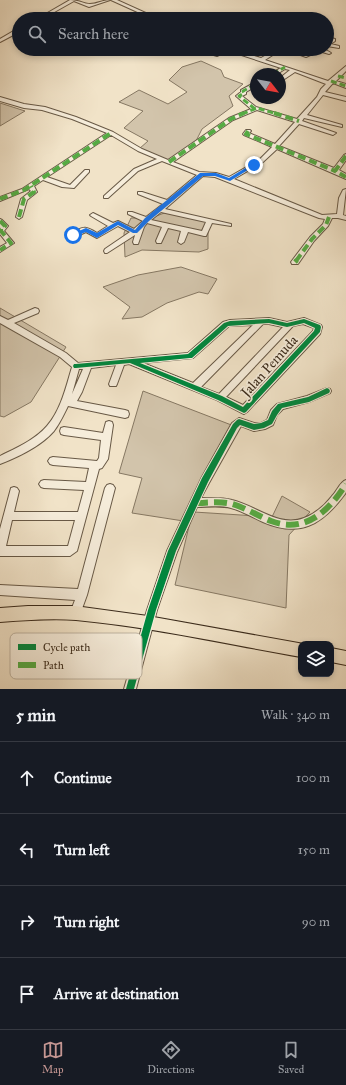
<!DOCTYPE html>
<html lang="en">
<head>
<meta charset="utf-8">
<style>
  :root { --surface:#171b24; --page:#242831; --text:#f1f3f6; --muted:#9ea1a6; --line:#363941; --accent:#c59692 }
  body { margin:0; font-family:"IM FELL Great Primer",serif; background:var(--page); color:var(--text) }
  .controls { position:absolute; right:12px; bottom:12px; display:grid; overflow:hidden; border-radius:8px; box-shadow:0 2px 6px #0003 }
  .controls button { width:36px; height:36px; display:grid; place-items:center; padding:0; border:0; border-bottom:1px solid var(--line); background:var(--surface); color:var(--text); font:20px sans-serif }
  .compass { position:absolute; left:250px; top:68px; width:36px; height:36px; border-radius:50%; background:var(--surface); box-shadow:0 2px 6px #0003; rotate:121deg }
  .stop { position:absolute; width:12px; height:12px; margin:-9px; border:3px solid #1a73e8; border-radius:50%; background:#fff }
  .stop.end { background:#1a73e8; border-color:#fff; box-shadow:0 1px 4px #0008 }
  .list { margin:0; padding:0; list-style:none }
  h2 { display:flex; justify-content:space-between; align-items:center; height:52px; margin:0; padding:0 16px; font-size:17px }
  h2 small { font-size:13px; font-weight:400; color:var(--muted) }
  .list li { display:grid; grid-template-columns:26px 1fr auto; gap:12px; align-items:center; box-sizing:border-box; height:72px; padding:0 16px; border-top:1px solid var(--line) }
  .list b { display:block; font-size:15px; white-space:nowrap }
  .list em { font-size:13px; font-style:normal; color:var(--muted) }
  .icon { flex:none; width:22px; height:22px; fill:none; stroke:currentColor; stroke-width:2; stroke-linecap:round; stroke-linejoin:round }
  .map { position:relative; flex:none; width:346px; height:689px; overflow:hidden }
  .search { position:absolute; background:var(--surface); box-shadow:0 2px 6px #0003; left:12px; right:12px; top:12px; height:44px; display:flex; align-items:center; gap:10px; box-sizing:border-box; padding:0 14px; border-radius:22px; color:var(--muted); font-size:15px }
  .sheet { height:340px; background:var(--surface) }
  nav { display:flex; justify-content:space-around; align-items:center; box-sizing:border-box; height:56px; border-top:1px solid var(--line); background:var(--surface); font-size:11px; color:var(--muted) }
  nav a { display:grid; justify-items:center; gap:2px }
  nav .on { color:var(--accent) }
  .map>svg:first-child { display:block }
  .green { fill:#d2c4ab; stroke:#867863 }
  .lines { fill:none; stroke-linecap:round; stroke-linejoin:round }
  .minor-casing { stroke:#685946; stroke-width:2 }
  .major-casing { stroke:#3b2b1b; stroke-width:2 }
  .minor { fill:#f6eddb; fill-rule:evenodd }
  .major { fill:#f1e3c8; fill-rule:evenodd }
  .quiet-far3 { stroke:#55ab43; stroke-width:3; stroke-dasharray:6 3; stroke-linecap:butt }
  .quiet-far2 { stroke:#55ab43; stroke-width:4; stroke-dasharray:8 4; stroke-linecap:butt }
  .quiet-far1 { stroke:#55ab43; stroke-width:5; stroke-dasharray:10 5; stroke-linecap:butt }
  .quiet { stroke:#55ab43; stroke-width:6; stroke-dasharray:13 6; stroke-linecap:butt }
  .cycleway-casing { stroke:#f6eddb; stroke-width:2 }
  .cycleway { fill:#00873e; fill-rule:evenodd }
  .route { fill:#1a73e8 }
  .labels { text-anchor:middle; stroke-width:3.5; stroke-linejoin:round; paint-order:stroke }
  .street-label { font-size:14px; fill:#3b2b1b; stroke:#f6eddb }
  .key { fill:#f6eddb; stroke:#beb3a1; stroke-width:1 }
  .key-label { font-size:11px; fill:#3b2b1b }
</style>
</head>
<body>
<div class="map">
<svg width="346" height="689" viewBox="0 0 346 689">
  <rect width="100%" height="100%" fill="#f1e3c8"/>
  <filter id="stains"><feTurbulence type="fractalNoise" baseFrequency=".005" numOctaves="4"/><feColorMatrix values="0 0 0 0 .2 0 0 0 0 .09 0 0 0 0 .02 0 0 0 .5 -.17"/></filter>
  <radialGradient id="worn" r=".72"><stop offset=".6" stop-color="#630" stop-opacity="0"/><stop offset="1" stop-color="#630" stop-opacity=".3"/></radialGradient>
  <g class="green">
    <polygon points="201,61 221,70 224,77 243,84 229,96 233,106 202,129 193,147 171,162 139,149 148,141 124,128 143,111 119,102 139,90 168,104 187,92 169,80 182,67"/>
    <polygon points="0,103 25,111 0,126"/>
    <polygon points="167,212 208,222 208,249 199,252 142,250 125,257 124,233 131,218 151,218"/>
    <polygon points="181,267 217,279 208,294 199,292 167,303 142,317 122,319 130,307 103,287 138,275"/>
    <polygon points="0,308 66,347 31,402 4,417 0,416"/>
    <polygon points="143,391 234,426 194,512 272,517 282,496 310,512 289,535 286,608 175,585 190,522 132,513 142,478 119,473"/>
  </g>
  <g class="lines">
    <defs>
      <g id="minor">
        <path d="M70 0C78 0 85 4 90 4 97 4 103 0 110 0L89 7 74 1 42 19H37Z"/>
        <polygon points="111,0 117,0 159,19 153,19"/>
        <polygon points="17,29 19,29 19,32 0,42 0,39"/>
        <polygon points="327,37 335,39 335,41 331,44 339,46 339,48 327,46 327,42 329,40 327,40"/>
        <path d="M223 49H230L261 58 277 49H282L265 60 328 81 346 66V71L336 81 346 84V88L333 83 325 92 346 97V101L323 95 307 115 342 125V127L304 118 302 121 336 133 333 135 299 124 279 146 334 168 344 155 346 154V160L339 170 346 174V179L277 149 263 162 234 179 322 215 337 214 339 198 343 190 346 189 343 215 346 216V220L338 218H332L328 226 314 241 298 264H292L291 262 310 237 323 224 325 219 319 218 215 177 203 176 165 209 231 224V226L212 223 206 236H204L188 232 184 242 181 244 178 242 181 231 168 228 161 243H157L156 241 162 227 147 223 144 227 138 244H134L133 242 135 235 107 253H105L104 251 105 249 130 232 118 226 97 238 86 232 75 237H71V233C84 227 84 225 97 233L108 226 91 216 90 215 93 213 113 223 118 221 134 229 143 221 128 214V212H132L146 217 163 204 138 194V192H142L167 200 197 175 162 161 138 171 108 198H104V196L134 169 157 159 138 151 111 135 47 177 70 185 85 170H89V172L74 188 62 187 43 180 34 186 37 192 27 200 22 217 19 219 16 217 21 199 31 191 29 189 0 201V197L22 189 107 133 72 119 42 110 24 108 0 101V97L24 104 45 107 76 117 113 132 142 149 168 160 229 118 251 109 236 96 241 92V90L254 83 256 82V86L246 92V94L242 96 256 107 297 119 317 97 321 89 326 84 295 72 280 82V78L290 70 285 69 277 74H270L281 68ZM257 110 295 122 275 144 249 133 251 131 250 130H246L243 134 244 135 272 147 259 160 229 177 216 173 199 172 173 162 233 120ZM161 212 206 222 202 231 151 220Z"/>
        <polygon points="253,49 259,49 254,53 258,54 258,56 248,53"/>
        <path d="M284 49H291L306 54C315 49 322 47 331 53L329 54 319 51 306 57Z"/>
        <polygon points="187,51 207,51 219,55 217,56 207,53 187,53"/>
        <polygon points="0,219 2,220 8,226 4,231 14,243 0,252 0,247 7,243 0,234"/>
        <path d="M35 308 38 309 39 311 38 313 14 323 66 353 78 363 188 353 223 322 230 320 269 318 287 322 304 318 321 325 322 327 320 334 247 412 244 414 217 400 129 364 124 365 117 384 116 386H110L109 384 116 365 91 368 82 392 77 401 125 410 128 411 129 414 128 417 125 418 68 406C64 414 60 423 54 431 41 446 18 457 0 464V456C16 448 35 440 47 426 61 410 66 387 72 367L60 357 0 323V316L8 320ZM263 324H269L283 327 219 394 201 387ZM303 324 314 328 313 331 243 405 226 397 293 326ZM253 325 193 383 143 363 193 358 229 326ZM79 369H83L72 394Z"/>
        <path d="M327 388 330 389 331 391 330 393 309 402 283 409 277 415 273 425 265 429 254 431 241 426 209 483 201 498C211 498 222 497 232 500 255 505 279 528 304 518 315 514 325 505 332 496 337 491 340 482 346 480V492L345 494C322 525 300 538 263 522 252 517 242 511 231 508 220 505 208 507 197 507L177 552 157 610 136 689H124L147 610 167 551 202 477 232 423 239 418 254 423H261L267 420 271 410 277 404 307 396Z"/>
        <path d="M109 421 112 422 113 425 108 459 102 468 99 469 77 551 70 556H0V529L11 488 14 487 17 488 19 491 14 512H78L84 490 44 488 41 487 39 484 41 481 44 480 86 482 89 468 53 465 50 464 48 461 50 458 53 457 97 461 99 458 101 440 64 435 61 434 60 431 61 428 64 427 103 433 106 422ZM12 520H75L68 546H6Z"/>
        <polygon points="110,484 113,485 115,488 87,595 79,617 75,618 71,617 70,613 75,600 0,595 0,585 78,589 105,488 107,485"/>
      </g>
      <g id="major">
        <path d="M28 606H75L148 616 304 644H301V657C226 644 151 627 76 620 51 618 25 620 0 622V608Z"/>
        <polygon points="331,648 346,651 346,665 331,662"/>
      </g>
    </defs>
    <use href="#minor" class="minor-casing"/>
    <use href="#major" class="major-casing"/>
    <use href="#minor" class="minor"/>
    <use href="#major" class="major"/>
    <g class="quiet-far3">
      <polyline points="273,74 285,67"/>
      <polyline points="338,76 346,78"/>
      <polyline points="331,81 346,86"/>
      <polyline points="255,109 239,96 244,93 243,91 256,84"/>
      <polyline points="242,114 257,108 277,114"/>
    </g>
    <g class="quiet-far2">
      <polyline points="274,113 299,121"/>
      <polyline points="248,131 246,134 335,171"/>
      <polyline points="346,156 335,171 346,177"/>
      <polyline points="169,162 231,119 244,113"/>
      <polyline points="0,199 24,190 111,133"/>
      <polyline points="19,217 24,199 34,192 31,186"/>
      <polyline points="0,221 5,226 1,229 1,231 11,243 0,250"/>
      <polyline points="296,261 312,239 326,225 329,217"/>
    </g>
    <polyline class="quiet-far1" points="295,262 297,260"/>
    <path class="quiet" d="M195 503C207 503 220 501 232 504 246 508 258 516 271 521 305 534 329 511 346 484"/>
    <defs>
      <g id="cycleway">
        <path d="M269 319 287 323 304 319 320 325 321 327 320 332 246 412 244 413 218 400 130 363 76 368H74L73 366 74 364H76L188 354 224 323 230 321ZM269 323 287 327 304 323 315 328 314 331 243 407 222 396 140 363 190 358H192L228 326Z"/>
        <polygon points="327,388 329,389 330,391 329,393 309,402 282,408 277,415 272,424 264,428 254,430 240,425 237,428 208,482 176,551 156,610 134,689 126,689 148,610 168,551 202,478 233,424 237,420 239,419 254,424 261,423 268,420 272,411 278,404 308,397"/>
      </g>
    </defs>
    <use href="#cycleway" class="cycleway-casing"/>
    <use href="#cycleway" class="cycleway"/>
  </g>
  <polygon class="route" points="252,164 256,165 230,181 215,176 203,176 149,221 137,233 133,233 118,225 97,238 86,232 73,237 70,235 86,228 97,233 118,221 135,230 145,218 200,173 216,173 229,178"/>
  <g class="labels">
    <g class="street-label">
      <text transform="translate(269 366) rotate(-48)" y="5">Jalan Pemuda</text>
    </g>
  </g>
  <rect x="10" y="633" width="132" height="46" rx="6" class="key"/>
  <rect x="18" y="644" width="18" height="6" fill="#00873e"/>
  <rect x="18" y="662" width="18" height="6" fill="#55ab43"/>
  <g class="key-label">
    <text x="43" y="651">Cycle path</text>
    <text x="43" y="669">Path</text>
  </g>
  <rect width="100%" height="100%" filter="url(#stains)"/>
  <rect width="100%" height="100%" fill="url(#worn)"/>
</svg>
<div class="controls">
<button><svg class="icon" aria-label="layers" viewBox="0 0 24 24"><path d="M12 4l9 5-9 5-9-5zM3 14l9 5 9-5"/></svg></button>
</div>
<svg class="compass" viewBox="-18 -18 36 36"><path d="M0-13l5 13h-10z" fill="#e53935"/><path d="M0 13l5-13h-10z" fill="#9ea1a6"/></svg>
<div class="stop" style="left:73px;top:235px"></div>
<div class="stop end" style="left:254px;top:165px"></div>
<div class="search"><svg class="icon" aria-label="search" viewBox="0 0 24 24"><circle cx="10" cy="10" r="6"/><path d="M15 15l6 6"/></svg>Search here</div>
</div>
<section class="sheet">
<h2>5 min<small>Walk · 340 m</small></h2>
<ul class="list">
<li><svg class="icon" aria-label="ahead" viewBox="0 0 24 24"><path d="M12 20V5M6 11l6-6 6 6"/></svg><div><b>Continue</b></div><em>100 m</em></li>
<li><svg class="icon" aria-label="left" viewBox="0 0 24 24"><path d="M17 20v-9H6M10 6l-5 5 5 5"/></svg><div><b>Turn left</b></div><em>150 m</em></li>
<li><svg class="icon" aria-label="right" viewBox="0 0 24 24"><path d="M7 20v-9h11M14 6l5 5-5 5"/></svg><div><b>Turn right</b></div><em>90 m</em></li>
<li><svg class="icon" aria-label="arrive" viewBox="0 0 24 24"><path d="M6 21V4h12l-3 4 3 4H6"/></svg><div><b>Arrive at destination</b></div></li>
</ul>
</section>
<nav>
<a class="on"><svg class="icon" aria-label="map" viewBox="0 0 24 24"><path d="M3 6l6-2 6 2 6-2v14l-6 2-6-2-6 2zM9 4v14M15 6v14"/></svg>Map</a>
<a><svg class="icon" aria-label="directions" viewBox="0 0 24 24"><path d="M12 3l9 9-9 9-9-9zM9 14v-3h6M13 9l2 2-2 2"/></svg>Directions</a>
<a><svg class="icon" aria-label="saved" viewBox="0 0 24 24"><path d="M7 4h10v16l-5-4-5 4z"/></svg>Saved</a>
</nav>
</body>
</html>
